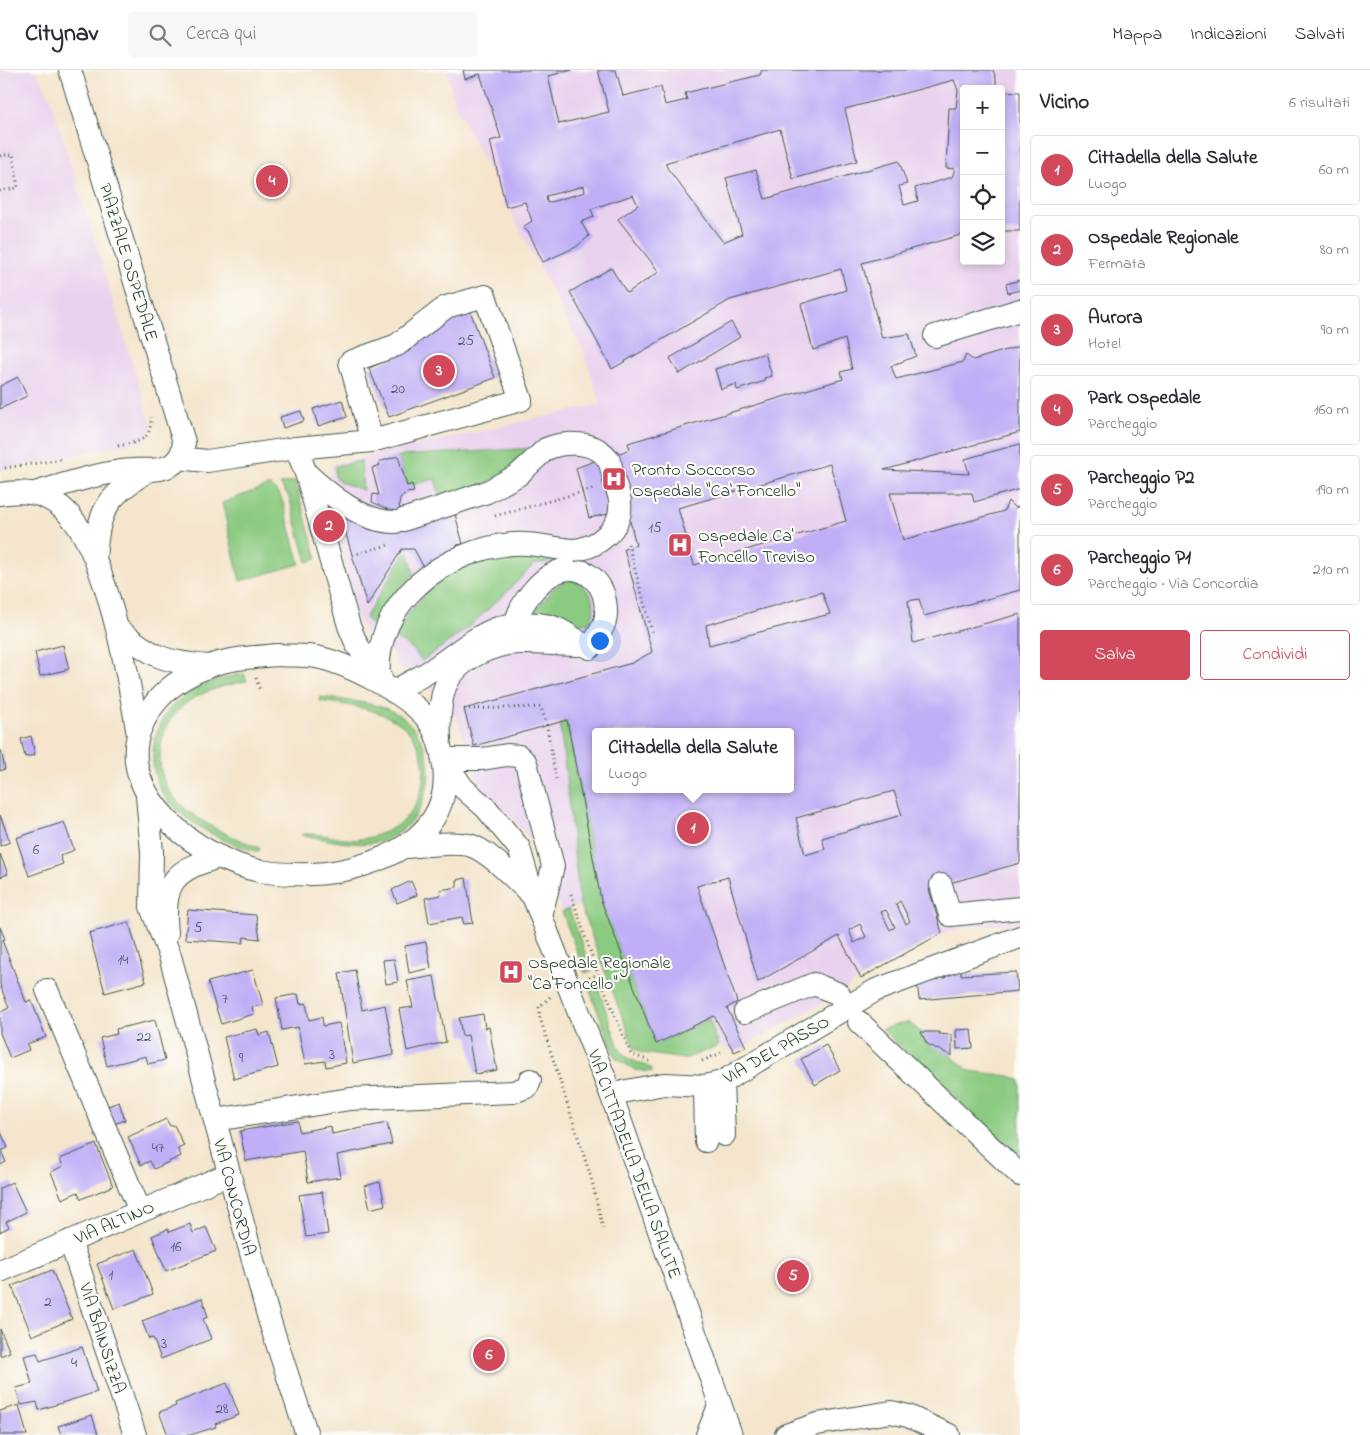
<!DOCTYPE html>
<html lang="it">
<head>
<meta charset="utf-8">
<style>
  :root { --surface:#fff; --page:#f7f7f7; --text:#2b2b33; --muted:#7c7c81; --line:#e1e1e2; --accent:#d1495b }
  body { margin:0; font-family:"Indie Flower",sans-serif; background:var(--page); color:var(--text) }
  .controls { position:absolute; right:15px; top:15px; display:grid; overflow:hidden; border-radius:5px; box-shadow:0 2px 8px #0003 }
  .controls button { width:45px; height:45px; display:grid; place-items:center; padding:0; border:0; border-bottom:1px solid var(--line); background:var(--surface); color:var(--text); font:25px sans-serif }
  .you { position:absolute; left:599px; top:570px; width:18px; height:18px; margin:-12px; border:4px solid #fff; border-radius:50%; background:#1a73e8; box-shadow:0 0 0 8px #1a73e833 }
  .badge { display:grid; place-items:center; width:32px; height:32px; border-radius:50%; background:var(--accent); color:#fff; font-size:16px; font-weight:700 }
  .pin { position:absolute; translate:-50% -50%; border:2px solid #fff; box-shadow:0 1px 5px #0006 }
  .popup { position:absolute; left:592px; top:658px; width:202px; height:65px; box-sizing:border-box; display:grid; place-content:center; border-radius:5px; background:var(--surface); filter:drop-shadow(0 1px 4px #0005); font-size:16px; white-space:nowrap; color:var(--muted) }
  .popup b { font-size:19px; color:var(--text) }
  .popup::after { content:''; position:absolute; left:50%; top:100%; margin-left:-10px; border:10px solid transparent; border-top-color:var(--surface) }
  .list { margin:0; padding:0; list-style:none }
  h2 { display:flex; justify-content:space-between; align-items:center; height:65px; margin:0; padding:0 20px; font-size:21px }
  h2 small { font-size:16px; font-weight:400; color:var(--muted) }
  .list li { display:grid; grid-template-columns:32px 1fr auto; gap:15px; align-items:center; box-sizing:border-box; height:70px; margin:0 10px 10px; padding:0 10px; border:1px solid var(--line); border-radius:5px }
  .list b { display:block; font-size:19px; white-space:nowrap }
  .list p { margin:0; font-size:16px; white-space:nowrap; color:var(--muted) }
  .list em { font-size:16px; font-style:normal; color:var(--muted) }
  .actions { display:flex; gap:10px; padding:15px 20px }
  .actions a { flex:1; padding:11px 0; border:1px solid var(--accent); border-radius:5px; text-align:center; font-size:18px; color:var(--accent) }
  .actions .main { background:var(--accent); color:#fff }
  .icon { flex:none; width:28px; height:28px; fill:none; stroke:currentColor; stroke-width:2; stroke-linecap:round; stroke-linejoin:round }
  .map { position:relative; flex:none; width:1020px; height:1365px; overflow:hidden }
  header { display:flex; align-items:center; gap:30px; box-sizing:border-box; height:70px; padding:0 25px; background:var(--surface); border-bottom:1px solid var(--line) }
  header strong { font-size:24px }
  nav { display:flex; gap:28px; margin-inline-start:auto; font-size:18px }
  .search { width:350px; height:45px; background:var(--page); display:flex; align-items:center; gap:12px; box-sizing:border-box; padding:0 18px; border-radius:5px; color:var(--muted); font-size:19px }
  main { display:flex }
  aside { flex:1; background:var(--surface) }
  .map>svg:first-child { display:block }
  .built { fill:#e9d2ee; fill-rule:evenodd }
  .green { fill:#8bca81; stroke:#55845a }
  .building { fill:#c0aff6; fill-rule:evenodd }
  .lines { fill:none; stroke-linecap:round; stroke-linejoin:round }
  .minor-casing { stroke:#3f564b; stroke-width:24 }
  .path { stroke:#3f564b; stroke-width:3; stroke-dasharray:1 4; stroke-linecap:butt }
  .minor { stroke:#fff; stroke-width:22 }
  .minor-bridge-casing { stroke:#3f564b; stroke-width:24; stroke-linecap:butt }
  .minor-bridge { stroke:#fff; stroke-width:22 }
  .labels { text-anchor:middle; stroke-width:4.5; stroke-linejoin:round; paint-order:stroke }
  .number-label { font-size:15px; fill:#475a64 }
  .street-label { font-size:18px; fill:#1f3d34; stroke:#fdfcf7 }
  .poi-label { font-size:18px; fill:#1f3d34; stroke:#fdfcf7; text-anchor:start }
</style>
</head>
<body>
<header>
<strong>Citynav</strong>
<div class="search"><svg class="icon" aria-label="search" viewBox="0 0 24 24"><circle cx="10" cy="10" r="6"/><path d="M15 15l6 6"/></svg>Cerca qui</div>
<nav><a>Mappa</a><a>Indicazioni</a><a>Salvati</a></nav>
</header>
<main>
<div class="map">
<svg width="1020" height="1365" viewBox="0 0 1020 1365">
  <rect width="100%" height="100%" fill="#fdfcf7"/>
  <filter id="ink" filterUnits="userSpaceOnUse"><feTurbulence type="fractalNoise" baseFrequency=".02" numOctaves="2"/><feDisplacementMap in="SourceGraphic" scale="10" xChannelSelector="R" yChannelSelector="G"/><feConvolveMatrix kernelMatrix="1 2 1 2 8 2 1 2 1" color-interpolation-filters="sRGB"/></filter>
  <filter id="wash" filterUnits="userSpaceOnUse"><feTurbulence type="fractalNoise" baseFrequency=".0096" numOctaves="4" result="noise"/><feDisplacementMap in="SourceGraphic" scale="20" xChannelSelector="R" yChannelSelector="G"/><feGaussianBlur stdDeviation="1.12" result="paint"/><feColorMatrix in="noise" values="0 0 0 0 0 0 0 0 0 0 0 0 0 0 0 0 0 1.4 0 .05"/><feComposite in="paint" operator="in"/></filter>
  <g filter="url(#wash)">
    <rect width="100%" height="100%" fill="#f4e5cc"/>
    <g class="built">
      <polygon points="0,0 36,0 50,27 152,357 146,369 142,371 0,400"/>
      <path d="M447 0H1020V853L970 856 942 863 861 908 839 924 734 982 719 976 684 989 642 983 634 978 580 835 562 842 533 771 479 716 457 648 414 599 404 600 396 595 394 584 368 568 353 540 329 411 333 394 601 334 583 281 455 35ZM964 19H1001V191H964ZM596 662H790V719H596Z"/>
    </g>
    <g class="green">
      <polygon points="536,378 501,407 441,431 435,409 407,416 398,386"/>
      <polygon points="361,391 363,420 340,412 335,407 335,396"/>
      <polygon points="295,411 317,489 307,492 289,427 280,414"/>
      <polygon points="270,415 280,425 283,433 300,494 240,511 222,433"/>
      <polygon points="405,483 409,484 414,504 390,531 375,558 365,548"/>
      <polygon points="530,483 561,489 533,495 505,524 465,560 422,591 414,580 395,568 408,544 435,512 466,493"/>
      <path d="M570 509C589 515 599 532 591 551L579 554 533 543 555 517Z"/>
      <path d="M244 604 247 611C203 619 162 634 160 685 159 702 165 718 177 731 198 753 232 767 260 778L258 782C225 773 187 755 165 727 157 716 153 700 153 687 154 633 196 612 244 604Z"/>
      <path d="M321 627C345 631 377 631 399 645 446 676 435 754 381 771 356 778 326 769 301 765 311 761 334 768 346 769 360 771 374 767 387 761 431 741 438 675 394 650 372 637 344 635 320 631Z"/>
      <polygon points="567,650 601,830 656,974 709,949 719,976 684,989 642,983 634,978 580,835 560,654"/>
      <polygon points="569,839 592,901 585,903 562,842"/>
      <polygon points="596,912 619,978 627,988 651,998 652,1002 635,1000 616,988 588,916"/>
      <polygon points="908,952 970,1001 1010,1006 1020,1010 1020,1088 882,959"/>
    </g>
    <g id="blocks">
      <g class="building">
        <path d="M463 0H572L548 6 559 54 609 42 598 0H616L623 26 661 17 665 35 687 30 685 23 760 5 762 0H993L996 9V19H964V164L862 193 882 268 909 264 916 286 891 296 896 309 963 292 966 285 973 290 1020 276V362L884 400 969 404 965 389 1020 374V419L974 432 972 423H890L903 470 1004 441 1008 431 1015 438 1020 436V520L924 546 919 529 908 531 913 573 1020 544V793L929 819 942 863 861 908 839 866 758 912 728 807 697 816 737 932 727 938 746 977 734 982 714 946 656 974 601 830 567 650 474 676 464 639 632 593 652 582 624 479 636 475 627 439 594 465 612 443 589 448 576 398 600 389 610 376 620 383 630 379 628 373 843 309 841 302 852 299 845 269 813 280 801 234 846 220 841 199 730 230 612 299 570 222 611 198 627 223 659 202 618 149 638 135 633 125 591 139 594 147 581 152 589 166 576 177 543 192 529 163 523 157 532 151 525 132 506 137 490 71 501 68 480 4 465 9ZM954 10 958 20 956 38H949L946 98 955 99 952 107 915 118 918 131 904 135 899 116 907 114 899 91 765 129 756 100 726 108 742 164 723 172 668 99 665 93 780 59 793 109 857 91 845 39ZM584 116 585 122 547 133 546 126ZM830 394 846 451 694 495 678 438ZM822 522 830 544 709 575 706 555ZM596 662H790V719H596ZM894 721 902 745 822 768 825 779 805 785 796 748ZM900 831 910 851 906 854 896 834ZM886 840 895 857 890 860 881 842ZM860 854 866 867 854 873 849 860Z"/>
        <polygon points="1001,21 1020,22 1020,161 1001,161"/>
        <polygon points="1020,210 1020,220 1008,223 1006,214"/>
        <polygon points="469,238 495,308 389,347 369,298 409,281 440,250"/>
        <polygon points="731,252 740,267 679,304 670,288"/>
        <polygon points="765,283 772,306 764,308 765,311 737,320 736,314 721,319 715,299"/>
        <polygon points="18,307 27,326 0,339 0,316"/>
        <polygon points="342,330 347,347 318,356 313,339"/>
        <polygon points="301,341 304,351 283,358 280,347"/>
        <polygon points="398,386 407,416 412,414 414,422 406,423 400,428 399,435 403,450 455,444 463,474 457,475 460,485 423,496 414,479 402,479 367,536 339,440 392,441 372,432 373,424 379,425 372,398 380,395 379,392"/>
        <polygon points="63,575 69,599 40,606 35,582"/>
        <polygon points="31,666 35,685 25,687 21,669"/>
        <polygon points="1,680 5,699 0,701 0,681"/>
        <polygon points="0,745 10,772 0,776"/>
        <polygon points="64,752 74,780 60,786 63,794 29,806 16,768"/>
        <polygon points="0,784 8,804 0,807"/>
        <polygon points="466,808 473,853 464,854 462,847 429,853 425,828 441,825 440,820 457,817 457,810"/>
        <polygon points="411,811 417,825 397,833 392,820"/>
        <polygon points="188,840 256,845 260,869 244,867 243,873 185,869"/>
        <polygon points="129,852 146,912 105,923 89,863"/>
        <polygon points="0,857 5,869 2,870 26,932 31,930 46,967 27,974 29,980 10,988 0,963 0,942 9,938 0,915"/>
        <polygon points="426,872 431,898 409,903 405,876"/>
        <polygon points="394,889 398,912 386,914 383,890"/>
        <polygon points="253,900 263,935 252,937 254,944 221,954 208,912"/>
        <polygon points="355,900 362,940 385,935 394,985 353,993 339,903"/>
        <polygon points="961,901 961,905 1016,902 1018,921 919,930 917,910 946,908 945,902"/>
        <polygon points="434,906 446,972 407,981 399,939 413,937 407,911"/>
        <polygon points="298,924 300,934 306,933 309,950 322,947 323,956 339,953 346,993 326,997 325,991 305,994 298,957 282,960 276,928"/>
        <polygon points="483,944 485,958 489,957 497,1000 475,1004 468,965 462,966 459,948"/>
        <polygon points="155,950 165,990 148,994 146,986 107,996 100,968 117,964 116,959"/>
        <polygon points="257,959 259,965 269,962 278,997 234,1009 224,967"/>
        <polygon points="971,959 973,978 957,979 956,960"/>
        <polygon points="921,962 939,962 939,964 952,965 952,986 927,974"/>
        <polygon points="826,975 840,1000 815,1015 801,989"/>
        <polygon points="119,1032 125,1050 111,1055 105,1037"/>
        <polygon points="166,1049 170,1056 174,1055 184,1076 178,1079 181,1086 154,1099 150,1091 141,1095 128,1067"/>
        <polygon points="298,1051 299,1062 331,1056 332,1064 387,1053 392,1074 337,1085 341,1107 308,1112 303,1081 246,1091 240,1061"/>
        <polygon points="0,1060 8,1078 1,1081 6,1092 0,1095"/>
        <polygon points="96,1074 113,1116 81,1129 78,1122 62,1129 51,1102 63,1096 60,1089"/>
        <polygon points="12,1112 26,1142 6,1152 9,1157 0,1162 0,1118"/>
        <polygon points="380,1112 385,1135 370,1139 365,1116"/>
        <polygon points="322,1122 328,1164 306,1167 299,1125"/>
        <polygon points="190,1154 193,1163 206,1157 216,1181 166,1201 152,1166 168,1159 169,1162"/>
        <polygon points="136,1179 153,1224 114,1239 97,1194"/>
        <polygon points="52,1200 72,1249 32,1266 12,1216"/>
        <polygon points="202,1228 208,1247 203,1249 211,1269 161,1289 153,1268 149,1269 142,1251"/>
        <polygon points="0,1259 10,1282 0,1286"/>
        <polygon points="82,1277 97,1322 39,1340 37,1332 21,1335 16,1318 32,1314 24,1286 37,1283 40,1291"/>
        <polygon points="227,1313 239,1345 215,1354 216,1357 190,1365 168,1365 159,1342 176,1336 175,1333"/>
        <polygon points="19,1335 27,1365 0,1365 0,1341"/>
        <polygon points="92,1345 98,1365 61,1365 58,1356"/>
      </g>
    </g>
  </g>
  <g filter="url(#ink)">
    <use href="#blocks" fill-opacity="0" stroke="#3f564b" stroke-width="1"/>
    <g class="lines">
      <defs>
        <g id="minor">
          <polyline points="935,266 1020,240"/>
          <polyline points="296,378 306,403 349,556 357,575 381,608"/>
          <polyline points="181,385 187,389 207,391 296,378 372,371 521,330 485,226 446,237 397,275 350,292 372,371"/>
          <path d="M306 403C330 425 362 452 395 452"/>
          <path d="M35 423C66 414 100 402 133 400 146 399 160 402 171 395 180 390 183 382 184 372L70 0"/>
          <path d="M0 424C23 420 43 422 61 437 106 472 129 609 138 665"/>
          <polyline points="403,450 487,422 518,405 546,379"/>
          <path d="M95 488C99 439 105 429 147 401"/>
          <path d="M118 559C153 587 163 592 209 596"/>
          <path d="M278 585C290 586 304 585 316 587 347 593 408 624 428 650 438 664 442 681 444 697 452 759 395 789 344 800 317 806 287 805 260 801 201 790 113 725 141 657 154 626 177 609 207 597 228 588 256 587 278 585Z"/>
          <path d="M379 607C373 532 445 479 513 474 534 472 553 479 574 480"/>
          <path d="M394 622C406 613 420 608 433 599 473 572 497 544 550 556 564 559 576 572 590 578 595 569 603 560 605 551 607 545 606 537 605 531 602 509 579 492 557 502 539 509 520 534 516 552"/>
          <path d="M440 670C439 653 439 634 445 617 456 589 494 573 521 573 542 573 563 575 583 575"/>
          <polyline points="443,689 482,689 507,685 519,686 526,693 553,796 541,846"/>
          <polyline points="444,690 463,718 486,738 519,778 533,826 611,1024 731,1365"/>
          <polyline points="147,726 152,782 151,837 170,886 269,1249 307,1365"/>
          <path d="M406 777C426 776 449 771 469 775 489 780 517 812 533 826"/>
          <polyline points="941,815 950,845 1020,838"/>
          <path d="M167 863C162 812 173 800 220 787"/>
          <polyline points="47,920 140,1141"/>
          <polyline points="745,942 814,914 839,924 841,928"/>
          <polyline points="859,952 1020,1105"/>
          <polyline points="722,1012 724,1065"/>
          <polyline points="705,1016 706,1071"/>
          <polyline points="611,1024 664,1014 705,1016 722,1012 876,920 1020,867"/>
          <polyline points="215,1050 350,1029 513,1022 527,1017 530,1010"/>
          <polyline points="70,1171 135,1365"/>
          <polyline points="0,1201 229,1104"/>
          <polyline points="707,1365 720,1334"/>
          <polyline points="786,1365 817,1354 891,1342 908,1346 949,1365"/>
        </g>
      </defs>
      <use href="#minor" class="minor-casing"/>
      <g class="path">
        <polyline points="0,86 13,84 18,118 0,121"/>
        <path d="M118 376C139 371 151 372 151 347"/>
        <polyline points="5,398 63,389"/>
        <polyline points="495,446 593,419"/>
        <polyline points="628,474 653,565"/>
        <polyline points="353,485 388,475"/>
        <polyline points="256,608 260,621"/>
        <polyline points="464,639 541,637 547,656 556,709"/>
        <polyline points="571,824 598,904"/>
        <polyline points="589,908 598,904 631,984 652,992"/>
        <polyline points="550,927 539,937 540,948 592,1111 603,1159"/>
        <polyline points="702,991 721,983"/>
      </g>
      <use href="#minor" class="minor"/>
      <defs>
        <path id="minor-bridge" d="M546 379C564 371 597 370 609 391 612 397 613 407 615 414 617 420 620 426 620 432 623 458 597 478 574 480"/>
      </defs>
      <use href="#minor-bridge" class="minor-bridge-casing"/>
      <use href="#minor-bridge" class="minor-bridge"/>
    </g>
  </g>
  <defs>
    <symbol id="hospital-square" viewBox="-11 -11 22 22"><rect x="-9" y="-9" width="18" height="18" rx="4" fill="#d1495b" stroke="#fdfcf7"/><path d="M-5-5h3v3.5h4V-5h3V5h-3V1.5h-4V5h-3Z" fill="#fff"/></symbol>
  </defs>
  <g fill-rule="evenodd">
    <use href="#hospital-square" x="600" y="395" width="28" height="28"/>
    <use href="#hospital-square" x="666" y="461" width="28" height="28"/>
    <use href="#hospital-square" x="497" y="888" width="28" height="28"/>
  </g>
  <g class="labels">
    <g class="number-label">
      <text x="466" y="275">25</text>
      <text x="398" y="323">20</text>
      <text x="655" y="462">15</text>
      <text x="36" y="784">6</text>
      <text x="198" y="862">5</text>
      <text x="123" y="894">14</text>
      <text x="225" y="933">7</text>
      <text x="144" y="971">22</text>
      <text x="332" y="989">3</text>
      <text x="241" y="992">9</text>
      <text x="158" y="1082">47</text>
      <text x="176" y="1181">16</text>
      <text x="111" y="1209">1</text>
      <text x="48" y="1236">2</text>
      <text x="164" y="1278">3</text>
      <text x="74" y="1297">4</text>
      <text x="222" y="1343">28</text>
    </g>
    <g class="street-label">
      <text transform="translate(129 192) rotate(73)" y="6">PIAZZALE OSPEDALE</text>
      <text transform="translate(776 979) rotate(-30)" y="6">VIA DEL PASSO</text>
      <text transform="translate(635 1094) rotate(70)" y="6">VIA CITTADELLA DELLA SALUTE</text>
      <text transform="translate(235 1127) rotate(75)" y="6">VIA CONCORDIA</text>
      <text transform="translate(114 1152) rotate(-23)" y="6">VIA ALTINO</text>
      <text transform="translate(103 1268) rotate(72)" y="6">VIA BAINSIZZA</text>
    </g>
    <g class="poi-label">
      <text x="632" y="405">Pronto Soccorso<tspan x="632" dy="21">Ospedale "Ca' Foncello"</tspan></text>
      <text x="698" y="471">Ospedale Ca'<tspan x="698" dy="21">Foncello Treviso</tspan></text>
      <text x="528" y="898">Ospedale Regionale<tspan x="528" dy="21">"Ca'Foncello"</tspan></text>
    </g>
  </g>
</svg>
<div class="controls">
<button>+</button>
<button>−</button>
<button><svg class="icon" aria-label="locate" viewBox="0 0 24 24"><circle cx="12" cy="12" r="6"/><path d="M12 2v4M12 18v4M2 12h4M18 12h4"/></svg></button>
<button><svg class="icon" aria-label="layers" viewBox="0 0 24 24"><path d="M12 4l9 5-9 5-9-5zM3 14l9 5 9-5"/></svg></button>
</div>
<div class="you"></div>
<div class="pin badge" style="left:693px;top:758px">1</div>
<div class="popup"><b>Cittadella della Salute</b>Luogo</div>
<div class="pin badge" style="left:329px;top:456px">2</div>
<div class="pin badge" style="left:439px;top:301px">3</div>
<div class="pin badge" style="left:272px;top:111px">4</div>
<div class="pin badge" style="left:793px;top:1206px">5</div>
<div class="pin badge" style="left:489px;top:1285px">6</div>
</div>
<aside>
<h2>Vicino<small>6 risultati</small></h2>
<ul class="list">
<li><span class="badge">1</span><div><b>Cittadella della Salute</b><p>Luogo</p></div><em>60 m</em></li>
<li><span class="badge">2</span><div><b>Ospedale Regionale</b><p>Fermata</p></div><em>80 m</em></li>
<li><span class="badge">3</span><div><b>Aurora</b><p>Hotel</p></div><em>90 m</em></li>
<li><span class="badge">4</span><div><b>Park Ospedale</b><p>Parcheggio</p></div><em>160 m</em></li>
<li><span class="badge">5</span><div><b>Parcheggio P2</b><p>Parcheggio</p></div><em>190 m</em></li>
<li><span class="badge">6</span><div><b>Parcheggio P1</b><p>Parcheggio · Via Concordia</p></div><em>210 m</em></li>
</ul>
<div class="actions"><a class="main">Salva</a><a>Condividi</a></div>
</aside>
</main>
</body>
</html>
